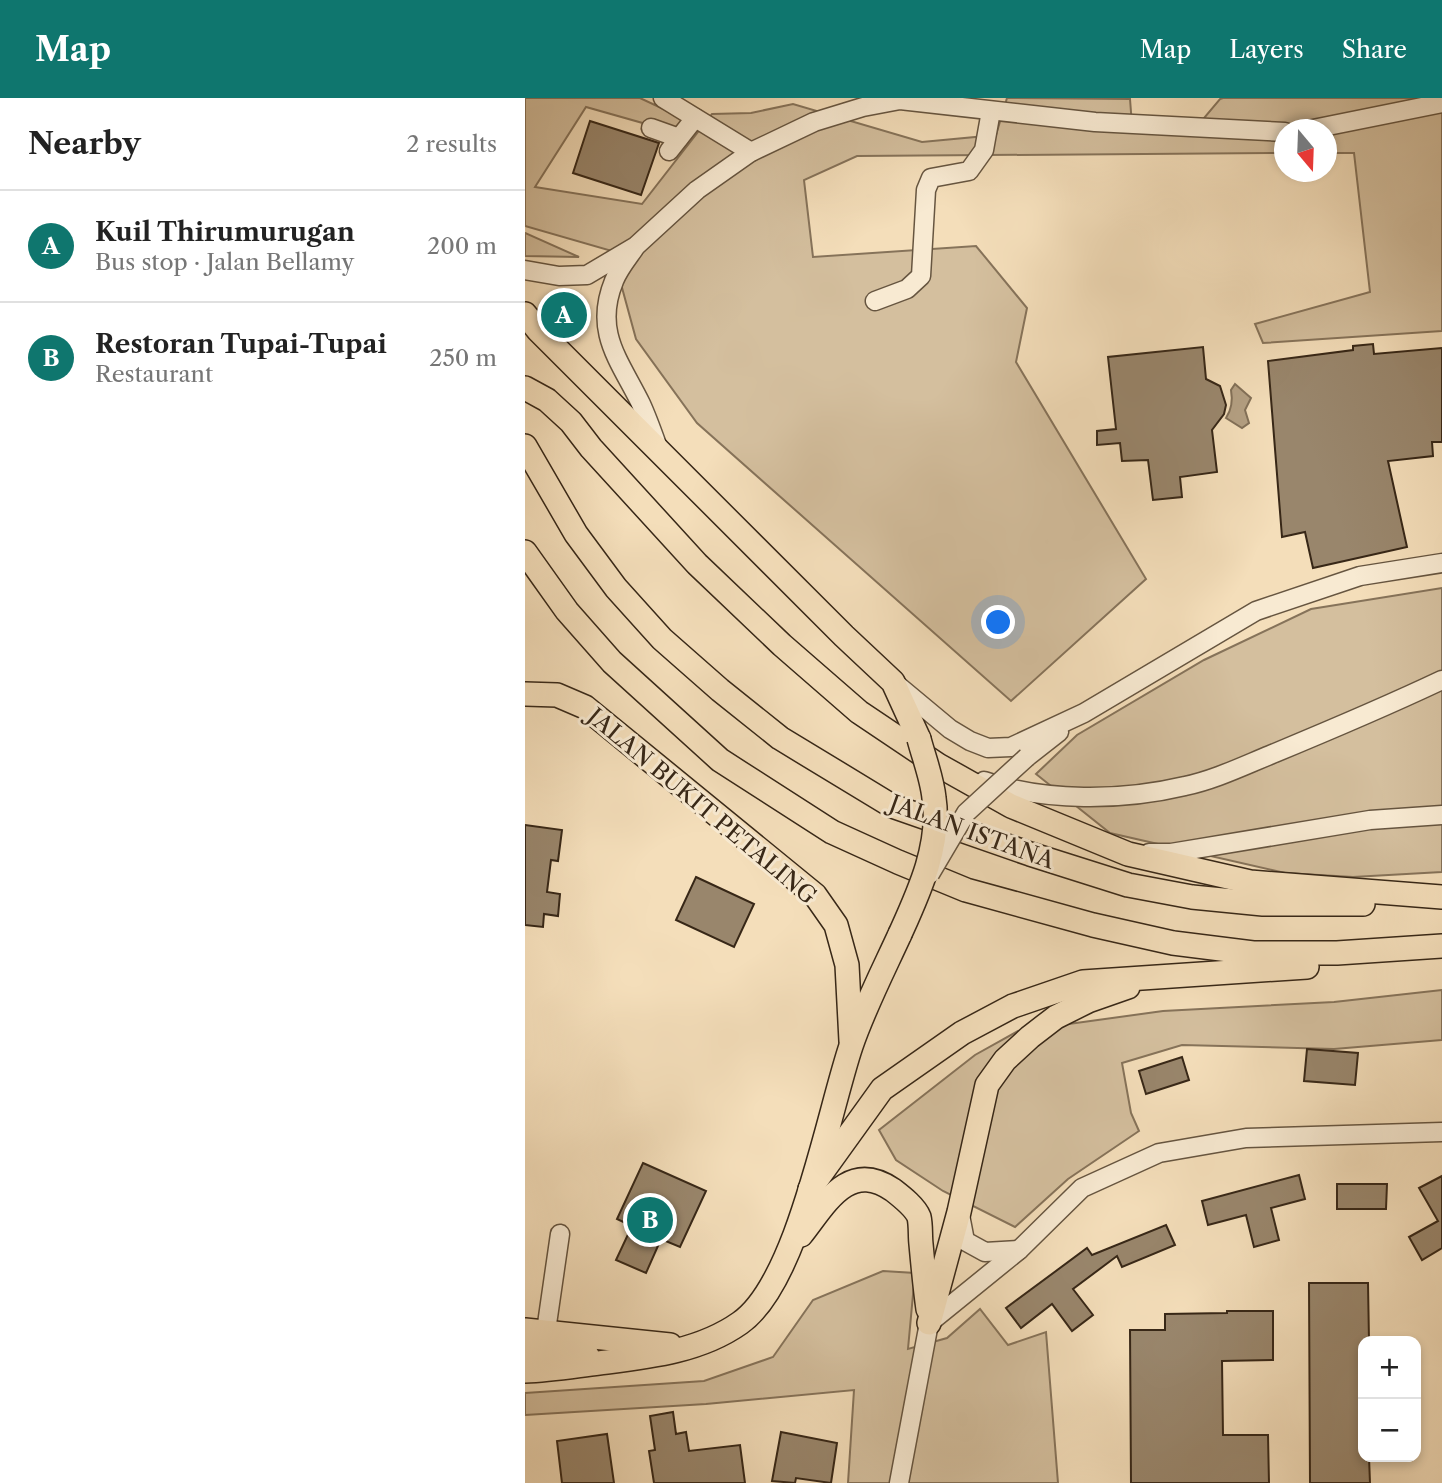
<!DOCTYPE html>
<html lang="en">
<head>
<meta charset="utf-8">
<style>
  :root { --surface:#fff; --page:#f6f6f6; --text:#222; --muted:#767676; --line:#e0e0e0; --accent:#0f766e }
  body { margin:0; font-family:"Libre Caslon Text",serif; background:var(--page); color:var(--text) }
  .controls { position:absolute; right:21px; bottom:21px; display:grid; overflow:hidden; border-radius:14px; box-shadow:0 4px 10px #0003 }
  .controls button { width:63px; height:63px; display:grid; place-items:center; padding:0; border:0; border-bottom:2px solid var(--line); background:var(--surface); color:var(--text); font:35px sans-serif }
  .compass { position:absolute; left:749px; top:21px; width:63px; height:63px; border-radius:50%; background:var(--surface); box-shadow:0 4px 10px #0003; rotate:161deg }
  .you { position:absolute; left:474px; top:525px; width:24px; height:24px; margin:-18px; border:5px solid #fff; border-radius:50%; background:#1a73e8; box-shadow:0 0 0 10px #1a73e833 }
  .badge { display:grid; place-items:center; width:46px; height:46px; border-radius:50%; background:var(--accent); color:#fff; font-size:23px; font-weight:700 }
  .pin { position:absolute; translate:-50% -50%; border:4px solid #fff; box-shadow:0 2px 7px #0006 }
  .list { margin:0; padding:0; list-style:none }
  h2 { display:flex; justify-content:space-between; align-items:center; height:91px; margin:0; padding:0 28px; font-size:30px }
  h2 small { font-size:23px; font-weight:400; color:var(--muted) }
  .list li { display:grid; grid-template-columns:46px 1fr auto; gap:21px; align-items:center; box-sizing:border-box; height:112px; padding:0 28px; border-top:2px solid var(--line) }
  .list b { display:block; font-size:26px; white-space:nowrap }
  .list p { margin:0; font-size:23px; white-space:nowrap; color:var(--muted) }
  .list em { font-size:23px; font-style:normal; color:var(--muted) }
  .map { position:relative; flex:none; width:917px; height:1385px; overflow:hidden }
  header { display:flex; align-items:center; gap:42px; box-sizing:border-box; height:98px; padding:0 35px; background:var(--accent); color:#fff }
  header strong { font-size:33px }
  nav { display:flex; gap:38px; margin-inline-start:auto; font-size:24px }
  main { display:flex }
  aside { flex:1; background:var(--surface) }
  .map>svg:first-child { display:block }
  .green { fill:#d4bf9e; stroke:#86735a; stroke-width:2 }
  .water { fill:#b4a083; stroke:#827058; stroke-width:2 }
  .building { fill:#99866c; stroke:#372717; stroke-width:2 }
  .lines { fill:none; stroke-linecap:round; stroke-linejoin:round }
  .minor-casing { stroke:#665540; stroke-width:21 }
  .major-casing { stroke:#372717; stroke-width:26 }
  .minor { stroke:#f8ead2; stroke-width:18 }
  .major { stroke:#f4deba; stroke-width:23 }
  .minor-bridge-casing { stroke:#665540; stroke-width:21; stroke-linecap:butt }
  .major-bridge-casing { stroke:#372717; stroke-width:26; stroke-linecap:butt }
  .minor-bridge { stroke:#f8ead2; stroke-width:18 }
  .major-bridge { stroke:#f4deba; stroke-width:23 }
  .labels { text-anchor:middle; stroke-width:6; stroke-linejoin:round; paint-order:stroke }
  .street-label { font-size:23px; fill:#372717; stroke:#f8ead2 }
</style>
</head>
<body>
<header>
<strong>Map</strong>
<nav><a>Map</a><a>Layers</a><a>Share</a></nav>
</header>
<main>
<aside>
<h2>Nearby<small>2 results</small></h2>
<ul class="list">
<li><span class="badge">A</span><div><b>Kuil Thirumurugan</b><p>Bus stop · Jalan Bellamy</p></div><em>200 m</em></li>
<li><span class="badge">B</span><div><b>Restoran Tupai-Tupai</b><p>Restaurant</p></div><em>250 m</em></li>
</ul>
</aside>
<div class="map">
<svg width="917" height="1385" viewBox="0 0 917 1385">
  <rect width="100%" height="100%" fill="#f4deba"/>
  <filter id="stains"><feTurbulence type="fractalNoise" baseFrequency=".00286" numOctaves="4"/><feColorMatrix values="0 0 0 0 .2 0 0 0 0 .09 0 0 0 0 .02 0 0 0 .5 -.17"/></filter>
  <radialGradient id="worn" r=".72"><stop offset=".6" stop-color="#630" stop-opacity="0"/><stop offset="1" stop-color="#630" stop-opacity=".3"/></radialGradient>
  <g class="green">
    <polygon points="0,0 115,0 162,22 153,35 61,9 10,89 117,106 187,16 226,15 268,6 397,44 471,37 482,0 605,1 607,27 669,32 695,1 698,0 917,0 917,233 738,245 730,226 845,194 829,55 802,55 802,32 760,32 759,55 332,58 279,82 288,159 451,148 502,210 491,264 621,481 486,603 172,325 111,241 87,153 0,128"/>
    <polygon points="0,135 54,159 0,158"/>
    <polygon points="917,490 917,774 828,779 760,775 585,735 511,676 552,637 679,562 786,511"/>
    <polygon points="917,892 917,942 809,951 657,947 597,965 606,1015 614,1033 543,1081 490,1129 418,1093 371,1062 354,1032 450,957 493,933 638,913 809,904"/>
    <polygon points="358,1173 390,1175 383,1251 422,1240 455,1211 483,1247 521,1234 533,1385 323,1385 329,1292 181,1306 0,1317 0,1295 179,1283 248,1259 288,1202"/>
  </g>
  <path class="water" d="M710 286 726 300 720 312 724 325 717 330 701 320C707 311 708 303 706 292Z"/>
  <g class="building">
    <polygon points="65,23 134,45 116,97 48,75"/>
    <polygon points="848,246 849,256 917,250 917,344 907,344 908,358 863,363 882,449 788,470 780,434 757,439 743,263 828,252 828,248"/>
    <polygon points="678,249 681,281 695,288 701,307 699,316 687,332 692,374 655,379 657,399 628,402 623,362 597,363 595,345 572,347 572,333 591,331 583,259"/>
    <polygon points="0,727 37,732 33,763 26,762 22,794 35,796 33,818 19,816 18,829 0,827"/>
    <polygon points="171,779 229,806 209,849 151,822"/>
    <polygon points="782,951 833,955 830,987 779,983"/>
    <polygon points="657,959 664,982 621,996 614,973"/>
    <polygon points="118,1065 181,1093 155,1149 136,1141 121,1175 91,1162 107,1128 92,1121"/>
    <polygon points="774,1077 780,1101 746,1110 754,1142 729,1149 721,1117 683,1127 677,1103"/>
    <polygon points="917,1078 917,1150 897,1162 884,1139 913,1123 894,1090"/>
    <polygon points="812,1086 862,1086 861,1111 812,1111"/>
    <polygon points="641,1127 650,1147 597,1169 592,1158 548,1191 568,1217 547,1233 527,1206 496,1230 481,1210 562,1150 567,1157"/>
    <polygon points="784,1185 843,1185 844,1243 838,1243 838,1359 844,1359 845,1385 785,1385"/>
    <polygon points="702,1213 748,1213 748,1262 697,1263 698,1337 743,1337 744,1385 606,1385 605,1232 640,1232 640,1216 702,1215"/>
    <polygon points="148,1314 151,1336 161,1334 164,1353 215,1347 220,1385 129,1385 124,1353 130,1352 125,1318"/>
    <polygon points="256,1334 312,1345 306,1385 271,1380 270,1385 247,1383"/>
    <polygon points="82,1336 89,1385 37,1385 32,1343"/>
  </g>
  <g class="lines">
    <defs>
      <g id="minor">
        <polyline points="138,0 226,54"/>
        <polyline points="126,30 154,40"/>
        <polyline points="783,32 917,5"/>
        <polyline points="144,53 170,20"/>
        <path d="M109 151C102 161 93 172 89 183 68 234 95 263 116 306 122 319 127 333 132 347"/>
        <polyline points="0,172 34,178 62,177 111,148 172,92 226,54 289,24 338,9 375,2 570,24 760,34"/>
        <polyline points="350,203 382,191 396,178 401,92 406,80 444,73 459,52 466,13"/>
        <polyline points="371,586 425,631 445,643 463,650 486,649 559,615 731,513 835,478 917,465"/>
        <polyline points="502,659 534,634"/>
        <path d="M459 683C520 704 597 703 660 688 689 682 718 668 745 657 803 633 860 609 917 582"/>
        <polyline points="624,755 646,755 845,722 917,717"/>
        <polyline points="435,1117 440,1143 460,1154 494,1152"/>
        <polyline points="21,1233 35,1136"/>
        <polyline points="374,1385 404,1225 494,1152 557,1090 634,1055 721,1040 917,1034"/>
      </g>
      <g id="major">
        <polyline points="0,216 13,232 319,538 368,584 394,641"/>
        <polyline points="0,290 22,302 46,324 66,350 172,466 257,547 334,614 413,667 486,708 603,756 725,784 917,799"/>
        <polyline points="0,348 51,436 91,490 137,541 195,592 255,640 367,708 505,756 603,787 667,799 738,806 838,806"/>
        <polyline points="0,454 42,513 87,564 195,662 307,734 373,764 441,792 568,827 648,845 728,855 812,855 917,848"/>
        <polyline points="0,596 32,597 60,609 290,797 311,827 322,867 326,943"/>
        <polyline points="285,1091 357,991 437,935 488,908 558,884 782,869"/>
        <path d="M276 1137C300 1107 323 1061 368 1092 377 1099 390 1109 394 1119 396 1127 395 1138 396 1146 398 1168 400 1190 403 1211"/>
        <polyline points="404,1225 434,1114 462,987 480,962 505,939 531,919 563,903 603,889"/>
        <polyline points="0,1232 145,1247"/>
        <polyline points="0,1252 62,1257"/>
        <path d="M0 1273C25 1272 49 1268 74 1265 122 1259 174 1254 215 1225 273 1185 303 1016 326 948 339 910 358 873 375 836"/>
      </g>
    </defs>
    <use href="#minor" class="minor-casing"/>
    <use href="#major" class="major-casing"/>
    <use href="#minor" class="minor"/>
    <use href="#major" class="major"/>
    <defs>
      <polyline id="minor-bridge" points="405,776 441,715 502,659"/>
      <path id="major-bridge" d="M375 836C394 794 416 747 409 700 407 680 399 660 394 641"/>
    </defs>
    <use href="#minor-bridge" class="minor-bridge-casing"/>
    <use href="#major-bridge" class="major-bridge-casing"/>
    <use href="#minor-bridge" class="minor-bridge"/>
    <use href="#major-bridge" class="major-bridge"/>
  </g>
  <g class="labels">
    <g class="street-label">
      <text transform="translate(177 708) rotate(40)" y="8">JALAN BUKIT PETALING</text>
      <text transform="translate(447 734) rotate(20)" y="8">JALAN ISTANA</text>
    </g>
  </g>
  <rect width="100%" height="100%" filter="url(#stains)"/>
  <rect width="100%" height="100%" fill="url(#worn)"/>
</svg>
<div class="controls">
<button>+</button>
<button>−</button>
</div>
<svg class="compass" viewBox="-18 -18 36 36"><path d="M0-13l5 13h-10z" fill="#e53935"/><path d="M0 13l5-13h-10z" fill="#767676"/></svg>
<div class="you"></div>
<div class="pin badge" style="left:39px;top:217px">A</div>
<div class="pin badge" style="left:125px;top:1122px">B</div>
</div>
</main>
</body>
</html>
